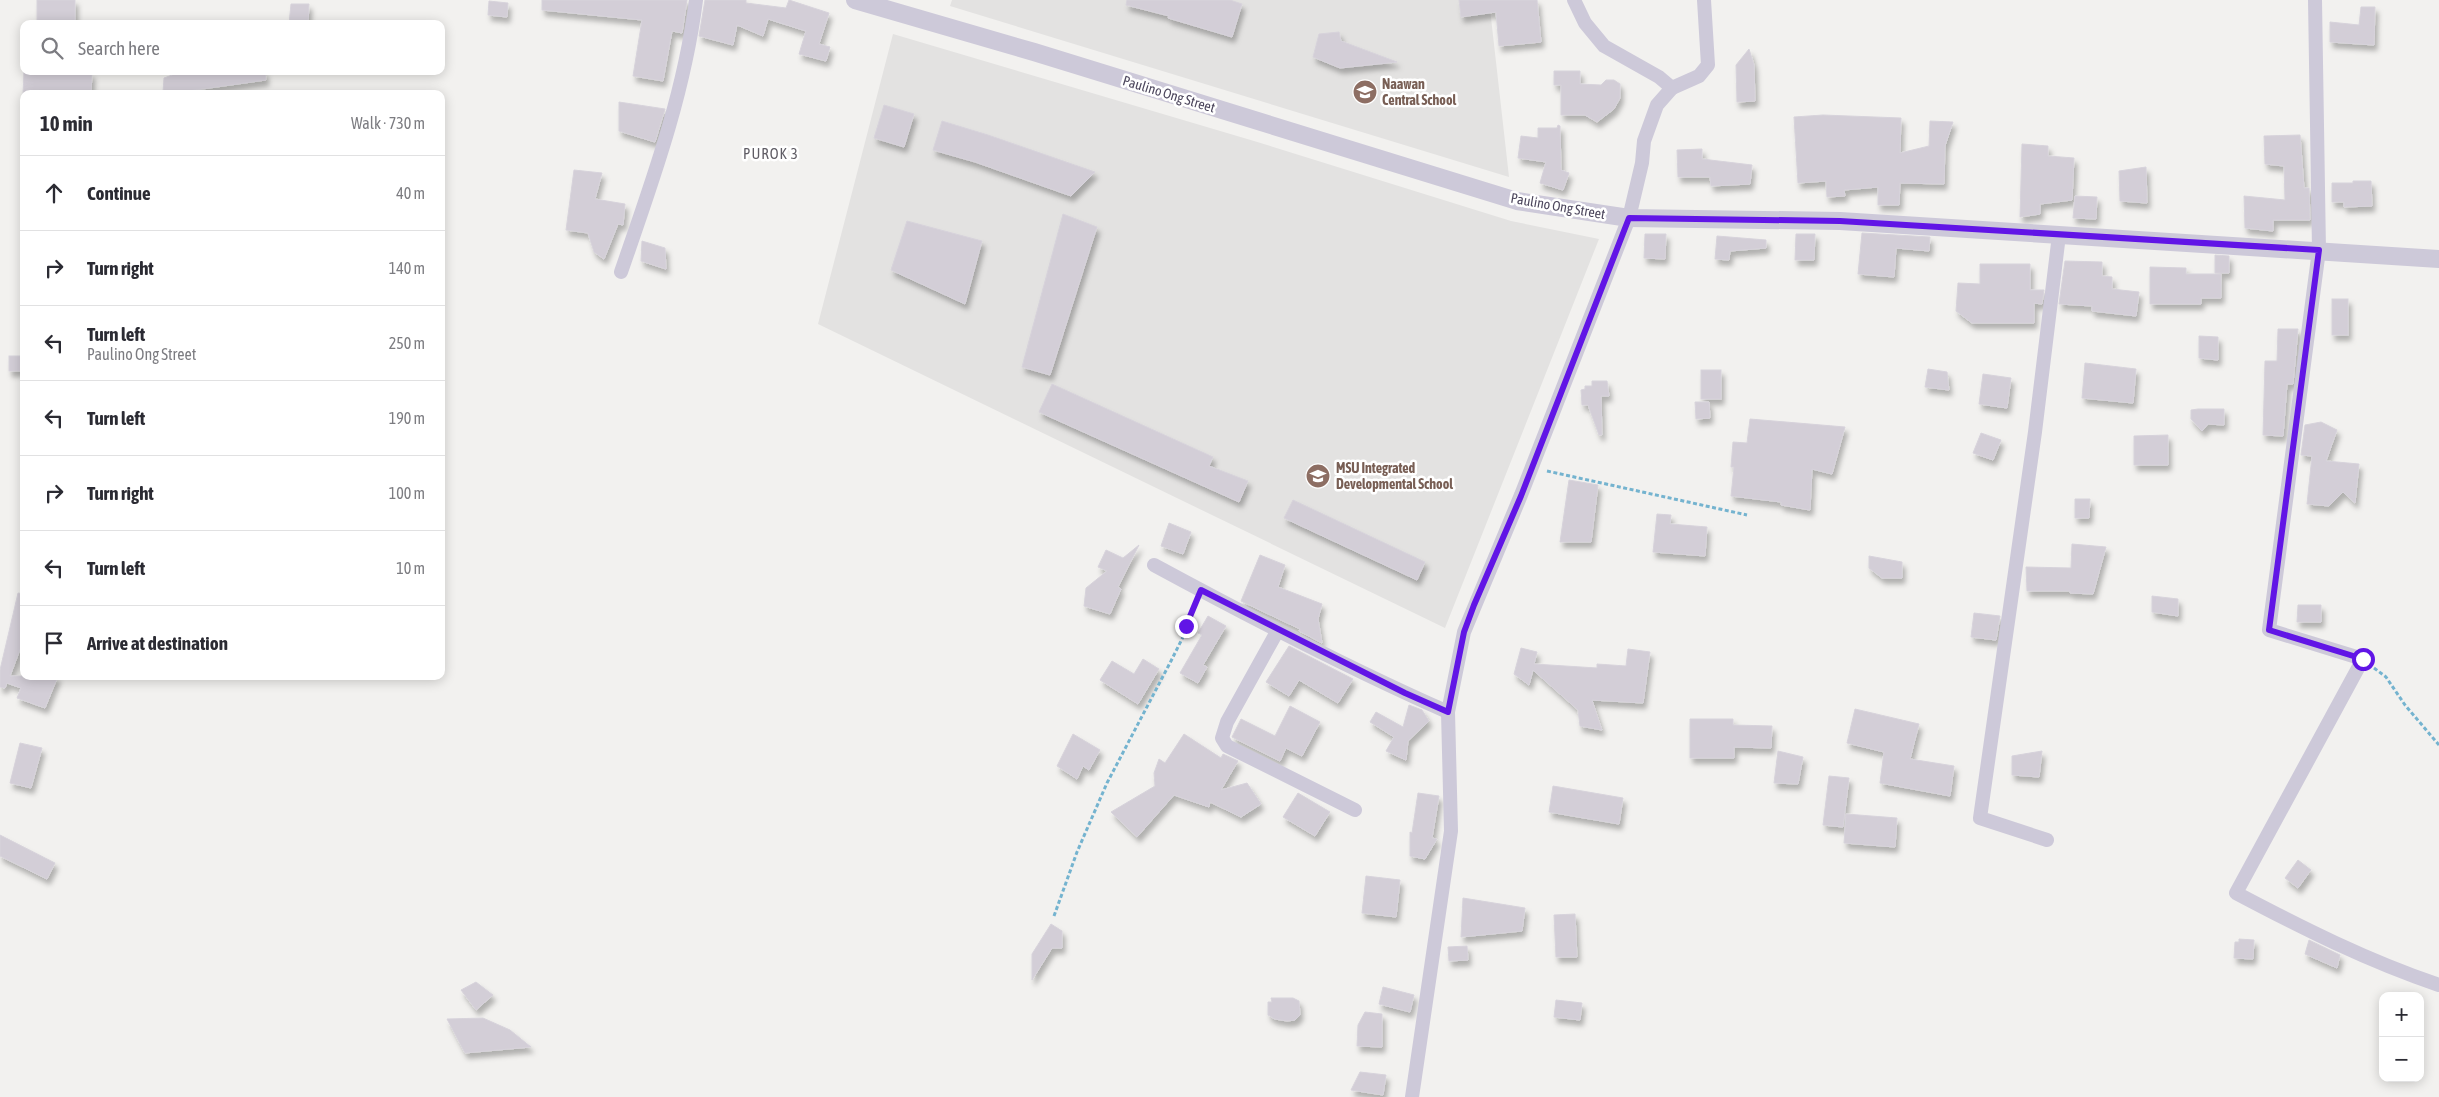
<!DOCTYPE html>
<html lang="en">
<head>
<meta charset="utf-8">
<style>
  :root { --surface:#fff; --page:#f7f7f7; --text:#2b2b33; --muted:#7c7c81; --line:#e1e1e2 }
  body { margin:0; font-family:"Asap Condensed",sans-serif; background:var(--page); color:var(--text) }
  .controls { position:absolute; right:15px; bottom:15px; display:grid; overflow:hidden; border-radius:10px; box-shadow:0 2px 12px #0003 }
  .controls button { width:45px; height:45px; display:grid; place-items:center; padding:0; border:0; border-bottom:1px solid var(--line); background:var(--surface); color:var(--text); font:25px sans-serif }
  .stop { position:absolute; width:15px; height:15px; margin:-11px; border:4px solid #6115e6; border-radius:50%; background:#fff }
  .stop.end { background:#6115e6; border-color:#fff; box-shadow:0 1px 5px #0008 }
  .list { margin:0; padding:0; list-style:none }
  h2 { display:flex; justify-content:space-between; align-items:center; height:65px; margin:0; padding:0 20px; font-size:21px }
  h2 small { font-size:16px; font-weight:400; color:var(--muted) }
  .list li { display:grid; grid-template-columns:32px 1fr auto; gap:15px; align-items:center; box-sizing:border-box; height:75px; padding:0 20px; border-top:1px solid var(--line) }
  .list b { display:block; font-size:19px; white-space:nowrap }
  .list p { margin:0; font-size:16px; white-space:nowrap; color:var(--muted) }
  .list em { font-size:16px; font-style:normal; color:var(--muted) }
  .icon { flex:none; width:28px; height:28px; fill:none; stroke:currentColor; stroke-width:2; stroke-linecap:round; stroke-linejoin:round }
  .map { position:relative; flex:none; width:2439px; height:1097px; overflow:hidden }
  .search { position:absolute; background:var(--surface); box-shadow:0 2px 12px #0003; left:20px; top:20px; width:425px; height:55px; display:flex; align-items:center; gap:12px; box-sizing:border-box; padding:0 18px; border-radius:10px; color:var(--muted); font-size:19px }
  .panel { position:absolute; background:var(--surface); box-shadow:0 2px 12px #0003; left:20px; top:90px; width:425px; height:590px; border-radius:10px }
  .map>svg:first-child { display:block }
  .education { fill:#e3e2e1 }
  .building { fill:#d3ced7; stroke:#d7d3db; filter:url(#shadow) }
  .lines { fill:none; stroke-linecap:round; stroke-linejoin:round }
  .path { stroke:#74b3cf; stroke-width:3; stroke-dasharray:4 2.5; stroke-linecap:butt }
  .minor { stroke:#cdc9d9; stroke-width:14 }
  .tertiary { stroke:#cdc9d9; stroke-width:18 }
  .route { stroke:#6115e6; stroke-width:6 }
  .labels { text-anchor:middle; stroke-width:5; stroke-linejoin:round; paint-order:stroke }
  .education-label { font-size:14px; font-weight:bold; fill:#785e54; stroke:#fff; text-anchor:start }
  .street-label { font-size:14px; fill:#4d475d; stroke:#fff }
  .neighbourhood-label { font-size:15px; letter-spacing:1px; fill:#5f5c64; stroke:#fff }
</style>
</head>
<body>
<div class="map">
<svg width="2439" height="1097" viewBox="0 0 2439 1097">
  <defs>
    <filter id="shadow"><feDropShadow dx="3" dy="5.5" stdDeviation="2.5" flood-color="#0004"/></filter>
  </defs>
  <rect width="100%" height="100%" fill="#f2f1ef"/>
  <g class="education">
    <polygon points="952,0 1489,0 1509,177 950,6"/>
    <polygon points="893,34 1254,141 1511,221 1599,239 1445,628 818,324"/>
  </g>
  <g class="building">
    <rect x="37" y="0" width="38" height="24"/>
    <polygon points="542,0 687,0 682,33 672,31 663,81 633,76 642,20 542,10"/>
    <polygon points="705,0 746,0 746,3 786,8 789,0 829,13 819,44 830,47 826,61 799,54 806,31 768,19 763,36 737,25 733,45 699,36"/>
    <polygon points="1127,0 1230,0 1242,4 1232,37 1168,18 1169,16 1126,5"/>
    <polygon points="1459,0 1537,0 1541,42 1499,46 1496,12 1461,17"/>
    <polygon points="489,1 508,3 507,17 488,15"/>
    <polygon points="291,4 309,4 308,24 289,24"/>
    <polygon points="2361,7 2375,7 2374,45 2330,42 2330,22 2359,25"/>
    <polygon points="1339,32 1341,41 1397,62 1340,68 1313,57 1319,34"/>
    <polygon points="1749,49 1754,65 1755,101 1737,102 1736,65"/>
    <polygon points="24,71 92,73 91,94 23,94"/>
    <polygon points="183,71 265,71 266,80 174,93 163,92 164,78"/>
    <polygon points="1554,71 1580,71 1580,84 1601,85 1606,80 1614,80 1620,84 1620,98 1614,109 1597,122 1585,115 1561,115 1561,85 1554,85"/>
    <polygon points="619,102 665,109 655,142 619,131"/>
    <polygon points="884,105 914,114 904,147 874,138"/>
    <polygon points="1823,115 1901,118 1900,153 1929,146 1930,121 1953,122 1945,146 1944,184 1900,183 1899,205 1878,205 1878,187 1844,190 1845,196 1827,197 1826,181 1798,183 1794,117"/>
    <polygon points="942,121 988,135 1095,172 1071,196 975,162 933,150"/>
    <polygon points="1558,125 1560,126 1561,170 1569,173 1563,190 1540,183 1546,162 1518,158 1521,136 1538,138 1538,128 1557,128"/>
    <polygon points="2300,135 2304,188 2309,188 2310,220 2273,220 2273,231 2245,228 2244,196 2285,200 2284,166 2265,164 2264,136"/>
    <polygon points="2022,144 2048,146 2048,156 2074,158 2072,200 2040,204 2040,214 2020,217"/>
    <polygon points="1702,149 1702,159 1752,165 1750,184 1711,186 1710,177 1678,177 1677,150"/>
    <polygon points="2146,167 2147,203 2120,201 2119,171"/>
    <polygon points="574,170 602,173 595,199 625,204 623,225 618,224 604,259 594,252 588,233 566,230"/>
    <polygon points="2353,181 2371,181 2372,206 2344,207 2344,202 2332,202 2332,183 2353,183"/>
    <polygon points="2075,196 2097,197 2096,219 2073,218"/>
    <polygon points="1063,214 1097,227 1050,375 1022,367"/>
    <polygon points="907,221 982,241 965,304 891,270"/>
    <polygon points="1862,233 1930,237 1929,251 1896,248 1894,277 1858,274"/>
    <polygon points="1645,234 1666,234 1665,259 1644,258"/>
    <polygon points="1796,234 1815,234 1814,260 1795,260"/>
    <polygon points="1717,236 1766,240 1766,248 1730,251 1729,260 1715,259"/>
    <polygon points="642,241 665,248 666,269 641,261"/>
    <polygon points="2215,255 2229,256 2229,273 2215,273"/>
    <polygon points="2065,261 2102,262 2102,276 2112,277 2112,289 2139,292 2136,316 2092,311 2092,306 2059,304"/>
    <polygon points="1980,264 2030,264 2030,290 2044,290 2042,304 2034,303 2034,323 1972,323 1956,311 1958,283 1980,284"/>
    <polygon points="2150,267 2186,268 2186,274 2221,274 2221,298 2201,298 2201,304 2150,304"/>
    <rect x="2332" y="299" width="16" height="36"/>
    <polygon points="2278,329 2298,329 2293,384 2287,384 2283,436 2263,435 2265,361 2277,361"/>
    <polygon points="2199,336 2218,337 2218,360 2199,358"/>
    <rect x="9" y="356" width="15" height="15"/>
    <polygon points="2085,363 2136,369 2133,403 2082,398"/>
    <polygon points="1928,369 1947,372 1949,390 1925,387"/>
    <rect x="1701" y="370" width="20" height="29"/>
    <polygon points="1983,374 2011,378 2007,408 1979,404"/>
    <polygon points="1592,381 1607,381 1609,396 1601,396 1602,435 1599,435 1588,405 1582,405 1581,390 1585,389 1585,386 1592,386"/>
    <polygon points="1052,384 1213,457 1209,466 1248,481 1239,502 1039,412"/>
    <polygon points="1695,402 1709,402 1710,418 1696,419"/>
    <polygon points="2198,409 2224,409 2224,425 2208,424 2202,431 2191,419 2191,410"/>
    <polygon points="1750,419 1845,427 1832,474 1812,469 1810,510 1781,505 1781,502 1731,496 1734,467 1731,467 1733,442 1747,443"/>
    <polygon points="2321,422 2337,430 2326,461 2359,464 2355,503 2343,492 2329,506 2307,504 2312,456 2301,455 2305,425"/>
    <polygon points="1981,433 2001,440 1993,460 1973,453"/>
    <polygon points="2168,435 2168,465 2134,465 2134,436"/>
    <polygon points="1569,480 1598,485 1591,542 1560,542"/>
    <polygon points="2075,499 2090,499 2089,518 2075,518"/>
    <polygon points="1293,500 1425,562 1417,580 1284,518"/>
    <polygon points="1657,514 1671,515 1670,524 1707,527 1705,556 1653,552"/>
    <polygon points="1169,523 1191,532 1183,554 1161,546"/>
    <polygon points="2072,544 2106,547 2093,594 2070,593 2070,591 2027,591 2026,567 2071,568"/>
    <polygon points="1139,545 1118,587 1121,589 1110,614 1084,606 1086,588 1107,571 1098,567 1106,550 1123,558"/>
    <polygon points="1260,555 1285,565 1278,587 1322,604 1318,619 1322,643 1299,631 1300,629 1241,601"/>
    <polygon points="1869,556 1902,562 1902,578 1882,578 1869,568"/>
    <polygon points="18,593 24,594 24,639 10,676 58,676 45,708 17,698 21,688 7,683 5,688 0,687 0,670"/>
    <polygon points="2152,596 2178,599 2178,616 2152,612"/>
    <polygon points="2298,605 2321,605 2321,622 2297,622"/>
    <polygon points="1974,613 2000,616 1996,640 1971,637"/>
    <polygon points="1208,616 1226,626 1203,665 1207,667 1198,683 1180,673 1202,635 1198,633"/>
    <polygon points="1289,646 1353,679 1338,703 1299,680 1289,696 1266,682"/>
    <polygon points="1521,648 1537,652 1534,664 1597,668 1597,664 1626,666 1628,649 1650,652 1643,703 1592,700 1602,730 1580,726 1578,710 1533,670 1529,685 1514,674"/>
    <polygon points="1143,659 1159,669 1138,704 1100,680 1112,661 1134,674"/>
    <polygon points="1409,705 1422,710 1429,721 1408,741 1406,760 1386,751 1394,737 1370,722 1376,712 1403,727"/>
    <polygon points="1290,706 1320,722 1302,756 1286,748 1280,761 1232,737 1241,719 1275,736"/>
    <polygon points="1855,709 1919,724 1910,759 1954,766 1950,796 1880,783 1884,752 1847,743"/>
    <polygon points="1690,719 1733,719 1733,725 1772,726 1771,748 1734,747 1734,758 1690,758"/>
    <polygon points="1073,734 1100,750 1089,770 1083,766 1077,779 1057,766"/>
    <polygon points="1184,734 1221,758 1223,754 1238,761 1221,790 1247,783 1261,804 1241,817 1210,802 1209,807 1174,795 1137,837 1111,812 1155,786 1154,773 1159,759 1165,763"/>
    <polygon points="20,743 42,748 31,788 10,783"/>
    <polygon points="1778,751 1803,757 1798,784 1774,783"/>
    <polygon points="2042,751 2039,777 2012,775 2012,756"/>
    <polygon points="1829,776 1849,778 1843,827 1823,825"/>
    <polygon points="1553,786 1623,798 1619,824 1549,812"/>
    <polygon points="1298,793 1330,812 1315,836 1283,817"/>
    <polygon points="1418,793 1439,796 1432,838 1437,839 1425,859 1410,856 1410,832 1412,833"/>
    <polygon points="1846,814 1897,818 1895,847 1844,843"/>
    <polygon points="0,835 55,863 47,879 0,856"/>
    <polygon points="2298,860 2311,870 2298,888 2285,878"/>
    <polygon points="1366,876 1400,880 1396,917 1362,913"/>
    <polygon points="1463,898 1525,908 1522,931 1461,937"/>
    <polygon points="1575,914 1577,957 1556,957 1554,915"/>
    <polygon points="1051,924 1062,931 1062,948 1052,948 1032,980 1032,954"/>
    <polygon points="2239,939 2254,940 2253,959 2234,958 2235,942 2239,942"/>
    <polygon points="2309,940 2340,955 2337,968 2305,954"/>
    <polygon points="1467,946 1468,960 1449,961 1448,947"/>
    <polygon points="476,982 493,995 476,1010 461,990"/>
    <polygon points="1383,987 1414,995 1410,1012 1379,1004"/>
    <polygon points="1271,998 1293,998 1299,1001 1300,1015 1295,1020 1287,1021 1275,1019 1268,1015 1268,1002 1272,1002"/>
    <polygon points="1556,1000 1582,1003 1580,1020 1554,1017"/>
    <polygon points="1365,1012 1382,1014 1382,1047 1357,1046 1358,1025"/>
    <polygon points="483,1018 510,1030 531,1047 465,1053 447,1019"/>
    <polygon points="1360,1072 1386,1075 1383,1095 1351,1090"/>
  </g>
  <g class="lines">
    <g class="path">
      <polyline points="1547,471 1747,515"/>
      <polyline points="2374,668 2386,677 2405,705 2439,745"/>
      <polyline points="1054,916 1077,852 1107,783 1171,661 1185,633 1195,603"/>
    </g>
    <g class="minor">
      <path d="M2315 0 2319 250 2269 630 2363 659 2236 893C2302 928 2368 961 2439 985"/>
      <polyline points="1672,88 1699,76 1708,65 1704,0"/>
      <path d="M621 272C652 182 684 95 696 0"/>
      <path d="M1154 565C1250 617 1348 668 1448 712"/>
      <polyline points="1278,630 1227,722 1222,738 1227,746 1355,810"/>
      <polyline points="2047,840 1980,818 2035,432 2059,235"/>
      <polyline points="1412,1097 1451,831 1448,712 1464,632 1521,495 1629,218 1642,163 1644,141 1657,105 1672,88 1659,77 1604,46 1585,23 1574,0"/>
    </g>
    <polyline class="tertiary" points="855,0 1034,52 1517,201 1629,218 1840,221 2439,259"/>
  </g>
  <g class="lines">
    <polyline class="route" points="1186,626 1201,590 1405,693 1448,712 1464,632 1474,605 1521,496 1629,218 1840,221 2319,250 2269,630 2363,659"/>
  </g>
  <defs>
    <symbol id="school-disc" viewBox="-11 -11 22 22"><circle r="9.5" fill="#8d6e63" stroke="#fff"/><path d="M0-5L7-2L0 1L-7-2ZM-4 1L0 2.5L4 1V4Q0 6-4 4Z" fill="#fff"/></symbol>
    <symbol id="university-disc" viewBox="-11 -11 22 22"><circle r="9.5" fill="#8d6e63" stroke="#fff"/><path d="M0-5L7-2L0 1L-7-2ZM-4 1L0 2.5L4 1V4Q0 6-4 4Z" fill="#fff"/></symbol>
  </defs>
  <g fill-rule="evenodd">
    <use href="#school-disc" x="1351" y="78" width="28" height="28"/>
    <use href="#university-disc" x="1304" y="462" width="28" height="28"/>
  </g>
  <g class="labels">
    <g class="education-label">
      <text x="1382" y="89">Naawan<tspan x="1382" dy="16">Central School</tspan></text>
      <text x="1336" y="473">MSU Integrated<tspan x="1336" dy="16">Developmental School</tspan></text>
    </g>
    <g class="street-label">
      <text transform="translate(1169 94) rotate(17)" y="5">Paulino Ong Street</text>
      <text transform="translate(1558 206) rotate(10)" y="5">Paulino Ong Street</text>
    </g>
    <g class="neighbourhood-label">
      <text x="771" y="159">PUROK 3</text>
    </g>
  </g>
</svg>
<div class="controls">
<button>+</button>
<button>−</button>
</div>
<div class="stop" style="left:2363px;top:659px"></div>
<div class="stop end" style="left:1186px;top:626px"></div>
<div class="search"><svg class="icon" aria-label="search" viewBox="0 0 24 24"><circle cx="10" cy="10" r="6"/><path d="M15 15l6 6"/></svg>Search here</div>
<section class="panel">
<h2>10 min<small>Walk · 730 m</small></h2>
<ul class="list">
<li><svg class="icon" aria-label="ahead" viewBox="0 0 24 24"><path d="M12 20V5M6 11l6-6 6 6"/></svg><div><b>Continue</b></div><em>40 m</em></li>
<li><svg class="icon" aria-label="right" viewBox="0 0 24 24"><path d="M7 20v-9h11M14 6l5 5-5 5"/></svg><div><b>Turn right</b></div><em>140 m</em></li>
<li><svg class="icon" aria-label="left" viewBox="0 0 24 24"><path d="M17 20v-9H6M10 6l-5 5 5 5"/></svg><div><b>Turn left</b><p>Paulino Ong Street</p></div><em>250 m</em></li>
<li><svg class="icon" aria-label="left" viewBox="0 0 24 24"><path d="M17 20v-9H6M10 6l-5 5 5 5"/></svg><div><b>Turn left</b></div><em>190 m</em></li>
<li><svg class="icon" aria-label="right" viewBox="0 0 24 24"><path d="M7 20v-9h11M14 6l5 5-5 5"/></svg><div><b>Turn right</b></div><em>100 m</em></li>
<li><svg class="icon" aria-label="left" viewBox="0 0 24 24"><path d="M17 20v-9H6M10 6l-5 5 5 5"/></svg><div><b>Turn left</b></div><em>10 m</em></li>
<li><svg class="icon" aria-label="arrive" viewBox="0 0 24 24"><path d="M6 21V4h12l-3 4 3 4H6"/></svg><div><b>Arrive at destination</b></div></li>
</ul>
</section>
</div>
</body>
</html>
